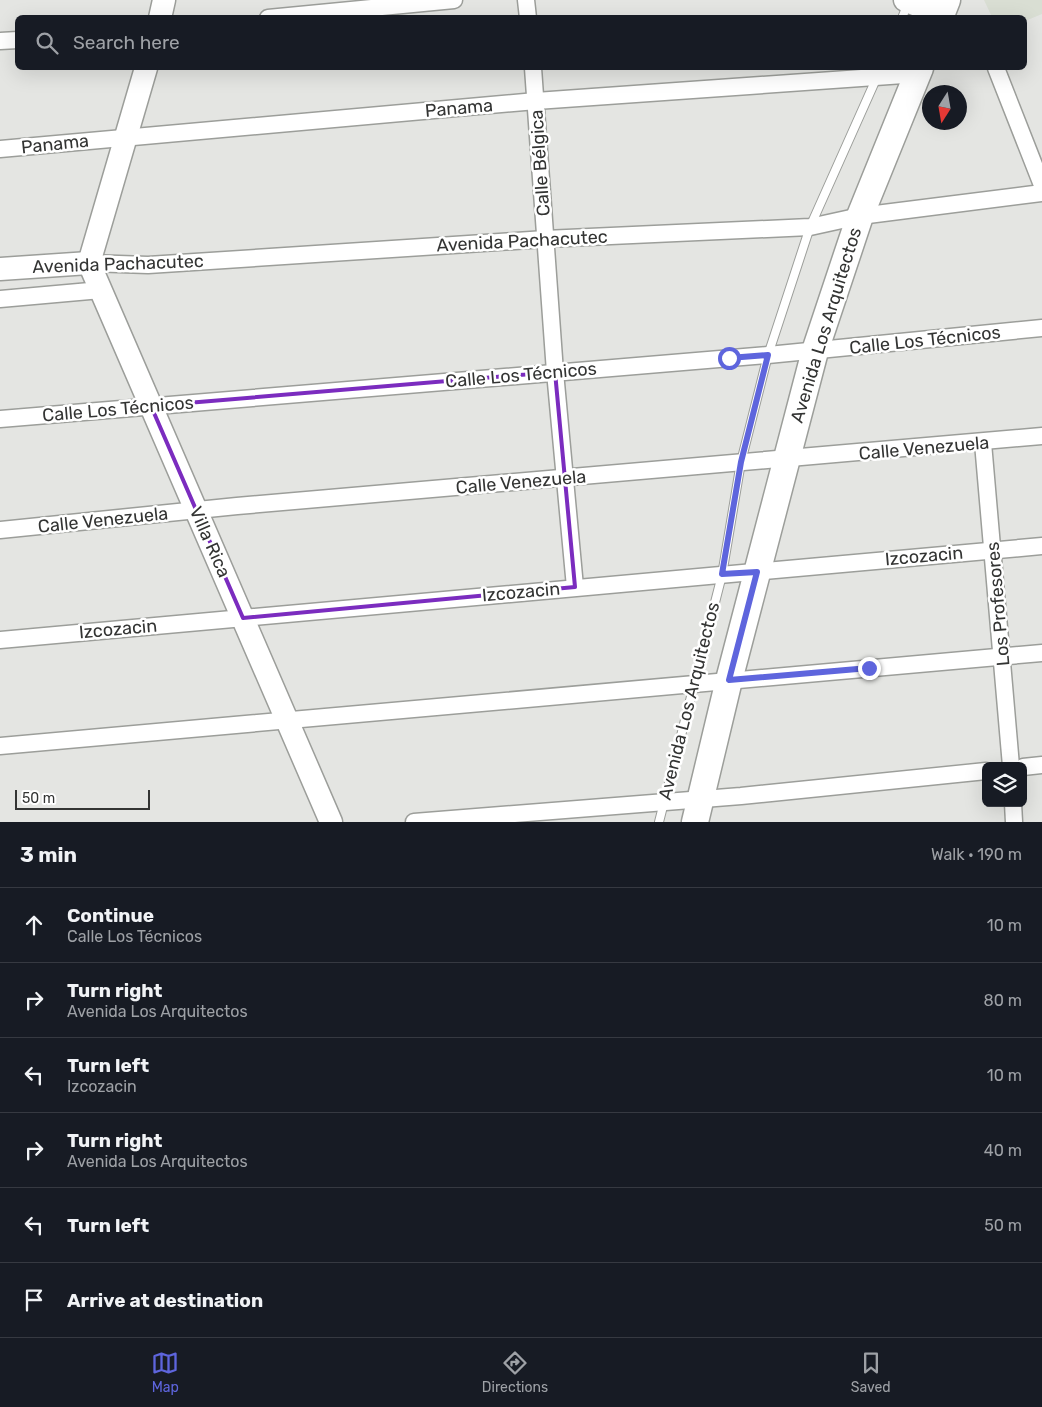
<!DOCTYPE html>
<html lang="en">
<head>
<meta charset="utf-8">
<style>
  :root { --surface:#171b24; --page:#242831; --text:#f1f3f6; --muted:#9ea1a6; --line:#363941; --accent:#5e65dd }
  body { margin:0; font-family:Rubik,sans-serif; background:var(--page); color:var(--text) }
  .controls { position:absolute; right:15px; bottom:15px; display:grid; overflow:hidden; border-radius:8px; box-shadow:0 5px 20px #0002 }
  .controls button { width:45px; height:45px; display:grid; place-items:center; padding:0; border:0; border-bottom:1px solid var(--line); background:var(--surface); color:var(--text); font:25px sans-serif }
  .compass { position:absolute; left:922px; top:85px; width:45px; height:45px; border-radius:50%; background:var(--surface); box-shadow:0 5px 20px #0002; rotate:191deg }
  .scale { position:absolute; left:15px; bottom:12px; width:135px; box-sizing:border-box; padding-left:5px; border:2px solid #333433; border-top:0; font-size:14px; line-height:18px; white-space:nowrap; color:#333433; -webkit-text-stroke:4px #fff; paint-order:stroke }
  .stop { position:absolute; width:15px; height:15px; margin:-11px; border:4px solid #5e65dd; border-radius:50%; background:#fff }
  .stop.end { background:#5e65dd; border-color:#fff; box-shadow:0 1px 5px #0008 }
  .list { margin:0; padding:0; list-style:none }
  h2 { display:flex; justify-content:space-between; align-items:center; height:65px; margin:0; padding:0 20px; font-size:21px }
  h2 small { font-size:16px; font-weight:400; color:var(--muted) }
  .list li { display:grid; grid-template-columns:32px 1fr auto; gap:15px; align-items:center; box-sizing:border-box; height:75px; padding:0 20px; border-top:1px solid var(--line) }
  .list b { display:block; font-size:19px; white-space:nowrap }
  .list p { margin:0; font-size:16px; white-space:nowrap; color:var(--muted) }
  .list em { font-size:16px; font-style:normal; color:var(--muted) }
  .icon { flex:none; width:28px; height:28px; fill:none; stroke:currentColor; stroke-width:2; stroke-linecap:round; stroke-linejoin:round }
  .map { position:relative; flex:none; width:1042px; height:822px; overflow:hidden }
  .search { position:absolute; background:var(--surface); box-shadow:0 5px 20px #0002; left:15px; right:15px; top:15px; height:55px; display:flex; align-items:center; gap:12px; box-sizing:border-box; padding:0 18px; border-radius:8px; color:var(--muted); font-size:19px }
  .sheet { height:515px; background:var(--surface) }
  nav { display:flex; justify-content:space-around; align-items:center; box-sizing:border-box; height:70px; border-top:1px solid var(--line); background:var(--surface); font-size:14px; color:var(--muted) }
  nav a { display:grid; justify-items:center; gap:2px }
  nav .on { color:var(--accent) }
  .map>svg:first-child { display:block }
  .built { fill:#d9ded3 }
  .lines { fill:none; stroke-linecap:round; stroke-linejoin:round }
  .lane-casing { stroke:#9c9e9a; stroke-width:10 }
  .street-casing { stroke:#9c9e9a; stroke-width:19 }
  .secondary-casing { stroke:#9c9e9a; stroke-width:25 }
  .primary-casing { stroke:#9c9e9a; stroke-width:29 }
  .lane { stroke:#fff; stroke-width:8 }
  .street { stroke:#fff; stroke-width:16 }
  .secondary { stroke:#fff; stroke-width:22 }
  .primary { stroke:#fff; stroke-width:26 }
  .route { stroke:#5e65dd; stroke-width:6 }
  .marked { fill:none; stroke:#7b2cbf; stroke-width:4; stroke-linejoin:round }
  .labels { text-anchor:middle; stroke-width:5; stroke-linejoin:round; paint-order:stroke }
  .street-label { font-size:18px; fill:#333433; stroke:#fff }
</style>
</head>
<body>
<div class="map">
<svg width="1042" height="822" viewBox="0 0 1042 822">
  <rect width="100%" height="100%" fill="#e4e5e2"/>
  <polygon class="built" points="984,0 1042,0 1042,14 1025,21 1024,18 992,17"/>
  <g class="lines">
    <defs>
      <g id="lane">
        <polyline points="902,18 908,3"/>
        <polyline points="659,822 722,575 741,462 768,355 810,227 881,68"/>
      </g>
      <g id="street">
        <polyline points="526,0 528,18"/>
        <polyline points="268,18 454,0"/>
        <polyline points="0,41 18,40"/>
        <polyline points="533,68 555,372 575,587"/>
        <polyline points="996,68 1042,185"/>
        <polyline points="0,149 536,101 918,74"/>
        <polyline points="89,263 148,265 545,239 810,227 860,216 1042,193"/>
        <polyline points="0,299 101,290"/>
        <polyline points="0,419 768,355 1042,328"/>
        <polyline points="983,443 1011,766"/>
        <polyline points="0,530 237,506 1042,436"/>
        <polyline points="0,640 1042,546"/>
        <polyline points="0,746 1042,653"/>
        <polyline points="1023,767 1042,765"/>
        <polyline points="1013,803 1014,822"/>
        <polyline points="414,822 741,796 986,771"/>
      </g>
      <g id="secondary">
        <polyline points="905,0 941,15"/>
        <polyline points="160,18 164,0"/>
        <polyline points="89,263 331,822"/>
        <polyline points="89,263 146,68"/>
        <polyline points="0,269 89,263"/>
      </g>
      <g id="primary">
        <polyline points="940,18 947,0"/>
        <polyline points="695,822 729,680 815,351 860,216 920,68"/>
      </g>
    </defs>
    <use href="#lane" class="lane-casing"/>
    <use href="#street" class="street-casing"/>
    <use href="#secondary" class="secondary-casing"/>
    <use href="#primary" class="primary-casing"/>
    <use href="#lane" class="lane"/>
    <use href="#street" class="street"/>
    <use href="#secondary" class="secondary"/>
    <use href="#primary" class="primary"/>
  </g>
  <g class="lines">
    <polyline class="route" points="729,358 768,355 741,462 722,574 757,572 729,680 869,668"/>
  </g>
  <path class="marked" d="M555 372 575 587 243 618 151 406Z"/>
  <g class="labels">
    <g class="street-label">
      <text transform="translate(459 108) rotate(-5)" y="6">Panama</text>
      <text transform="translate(55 144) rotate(-6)" y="6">Panama</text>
      <text transform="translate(540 163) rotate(-94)" y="6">Calle Bélgica</text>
      <text transform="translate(522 241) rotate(-3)" y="6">Avenida Pachacutec</text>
      <text transform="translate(118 264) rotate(-2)" y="6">Avenida Pachacutec</text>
      <text transform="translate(826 325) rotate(-73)" y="6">Avenida Los Arquitectos</text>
      <text transform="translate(925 340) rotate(-6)" y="6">Calle Los Técnicos</text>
      <text transform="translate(521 375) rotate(-5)" y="6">Calle Los Técnicos</text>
      <text transform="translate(118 409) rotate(-5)" y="6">Calle Los Técnicos</text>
      <text transform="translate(924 448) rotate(-5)" y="6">Calle Venezuela</text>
      <text transform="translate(521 482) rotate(-5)" y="6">Calle Venezuela</text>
      <text transform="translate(103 520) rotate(-6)" y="6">Calle Venezuela</text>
      <text transform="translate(210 542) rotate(66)" y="6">Villa Rica</text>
      <text transform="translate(924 556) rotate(-5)" y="6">Izcozacin</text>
      <text transform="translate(521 592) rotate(-5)" y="6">Izcozacin</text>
      <text transform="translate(998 604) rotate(-95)" y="6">Los Profesores</text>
      <text transform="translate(118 629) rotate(-5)" y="6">Izcozacin</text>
      <text transform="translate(689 701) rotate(-76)" y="6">Avenida Los Arquitectos</text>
    </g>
  </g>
</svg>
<div class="controls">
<button><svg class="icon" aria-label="layers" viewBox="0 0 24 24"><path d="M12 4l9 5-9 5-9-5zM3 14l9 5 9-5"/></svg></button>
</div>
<svg class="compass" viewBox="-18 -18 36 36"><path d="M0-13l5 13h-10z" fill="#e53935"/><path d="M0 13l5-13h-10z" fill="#9ea1a6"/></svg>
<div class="scale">50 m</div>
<div class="stop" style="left:729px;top:358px"></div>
<div class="stop end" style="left:869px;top:668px"></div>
<div class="search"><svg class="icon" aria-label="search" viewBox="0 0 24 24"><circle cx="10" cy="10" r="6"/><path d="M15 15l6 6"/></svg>Search here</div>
</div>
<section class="sheet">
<h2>3 min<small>Walk · 190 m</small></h2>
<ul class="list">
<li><svg class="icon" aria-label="ahead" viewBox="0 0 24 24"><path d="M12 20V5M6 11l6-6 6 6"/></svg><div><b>Continue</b><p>Calle Los Técnicos</p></div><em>10 m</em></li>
<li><svg class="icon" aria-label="right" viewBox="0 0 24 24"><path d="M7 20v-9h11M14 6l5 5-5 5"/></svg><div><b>Turn right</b><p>Avenida Los Arquitectos</p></div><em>80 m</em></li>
<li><svg class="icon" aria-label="left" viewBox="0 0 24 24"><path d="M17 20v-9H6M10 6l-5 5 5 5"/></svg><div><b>Turn left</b><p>Izcozacin</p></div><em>10 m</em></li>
<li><svg class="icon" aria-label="right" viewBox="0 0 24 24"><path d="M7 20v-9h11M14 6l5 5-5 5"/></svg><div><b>Turn right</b><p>Avenida Los Arquitectos</p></div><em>40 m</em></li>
<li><svg class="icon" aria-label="left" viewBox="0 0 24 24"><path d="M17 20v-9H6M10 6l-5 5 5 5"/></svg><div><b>Turn left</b></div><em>50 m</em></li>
<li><svg class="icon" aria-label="arrive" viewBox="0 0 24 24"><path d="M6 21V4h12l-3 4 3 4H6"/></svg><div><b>Arrive at destination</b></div></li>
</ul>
</section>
<nav>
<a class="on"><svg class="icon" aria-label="map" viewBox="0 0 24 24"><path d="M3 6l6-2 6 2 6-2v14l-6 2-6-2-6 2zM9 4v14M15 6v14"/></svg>Map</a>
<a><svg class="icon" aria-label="directions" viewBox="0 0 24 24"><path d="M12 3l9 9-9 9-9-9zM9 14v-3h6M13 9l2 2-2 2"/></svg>Directions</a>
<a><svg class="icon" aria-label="saved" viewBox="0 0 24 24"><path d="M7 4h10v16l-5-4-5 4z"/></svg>Saved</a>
</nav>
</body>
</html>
